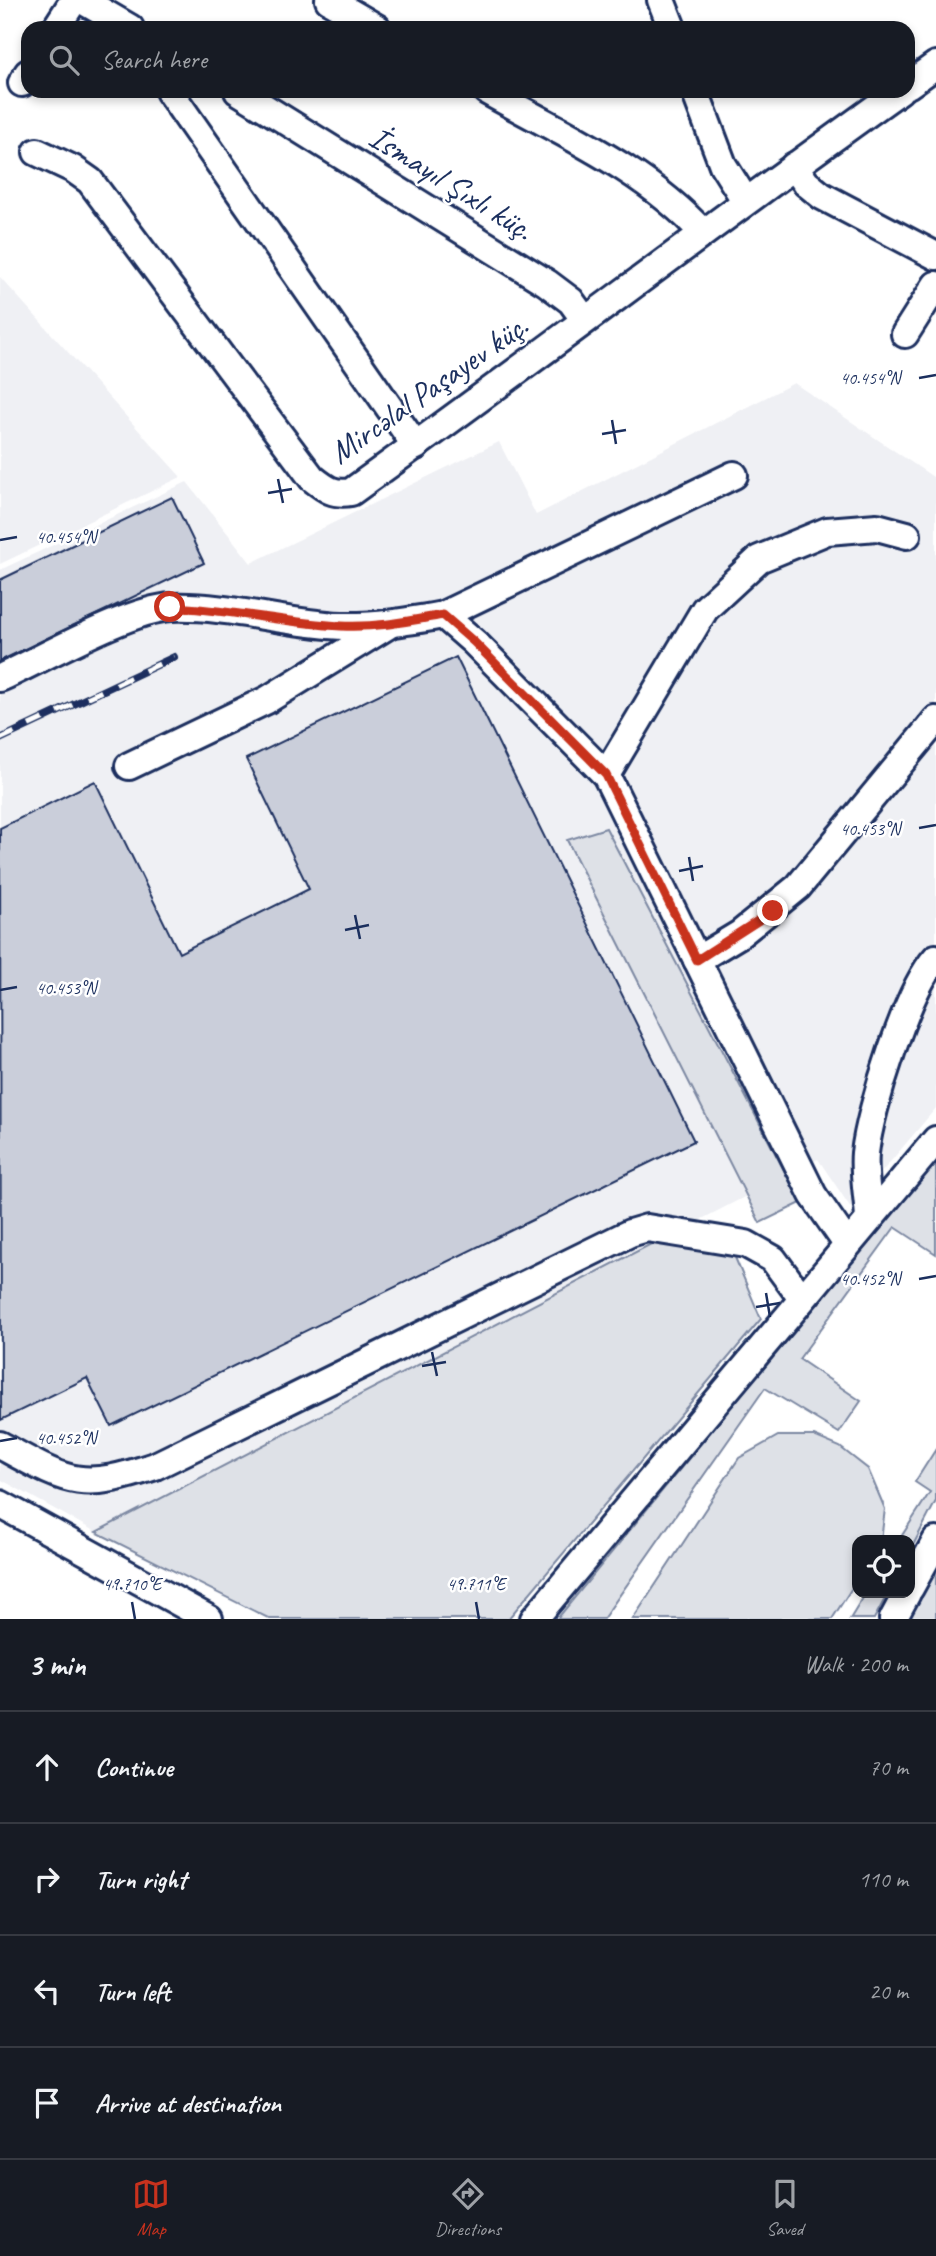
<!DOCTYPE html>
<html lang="en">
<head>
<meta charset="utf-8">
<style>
  :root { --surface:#171b24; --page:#20242c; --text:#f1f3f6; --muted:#9ea1a6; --line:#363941; --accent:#c8321e }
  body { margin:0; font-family:Caveat,sans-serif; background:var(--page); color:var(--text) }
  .controls { position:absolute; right:21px; bottom:21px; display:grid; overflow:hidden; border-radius:14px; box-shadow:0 4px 10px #0003 }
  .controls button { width:63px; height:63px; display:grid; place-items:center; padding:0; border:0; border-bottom:2px solid var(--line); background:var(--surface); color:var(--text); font:35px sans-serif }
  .stop { position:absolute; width:21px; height:21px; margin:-16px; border:5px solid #c8321e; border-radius:50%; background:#fff }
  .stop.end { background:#c8321e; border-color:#fff; box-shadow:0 2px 7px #0008 }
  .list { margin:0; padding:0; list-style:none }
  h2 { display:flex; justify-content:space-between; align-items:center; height:91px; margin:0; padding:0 28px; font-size:30px }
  h2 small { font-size:23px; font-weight:400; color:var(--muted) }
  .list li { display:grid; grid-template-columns:46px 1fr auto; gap:21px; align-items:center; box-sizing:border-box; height:112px; padding:0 28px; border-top:2px solid var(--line) }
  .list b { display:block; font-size:26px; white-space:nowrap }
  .list em { font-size:23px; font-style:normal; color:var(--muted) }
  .icon { flex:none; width:38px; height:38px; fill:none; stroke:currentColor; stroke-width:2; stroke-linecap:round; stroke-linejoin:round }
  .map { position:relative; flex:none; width:936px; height:1619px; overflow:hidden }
  .search { position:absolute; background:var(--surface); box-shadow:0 4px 10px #0003; left:21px; right:21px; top:21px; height:77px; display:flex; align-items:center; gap:18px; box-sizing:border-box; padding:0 24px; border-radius:21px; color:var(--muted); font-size:26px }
  .sheet { height:539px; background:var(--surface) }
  nav { display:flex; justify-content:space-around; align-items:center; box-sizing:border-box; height:98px; border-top:2px solid var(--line); background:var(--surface); font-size:19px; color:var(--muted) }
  nav a { display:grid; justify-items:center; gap:4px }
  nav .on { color:var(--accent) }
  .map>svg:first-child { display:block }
  .built { fill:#eff0f4 }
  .green { fill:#dee1e7; stroke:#7c88a2; stroke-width:2 }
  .building { fill:#caceda; stroke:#1b2f5e; stroke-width:2 }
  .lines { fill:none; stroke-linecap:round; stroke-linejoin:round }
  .minor-casing { stroke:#1b2f5e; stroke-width:32 }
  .minor { stroke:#fff; stroke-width:26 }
  .rail-casing { stroke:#1b2f5e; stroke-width:8 }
  .rail { stroke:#fff; stroke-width:5; stroke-dasharray:16; stroke-linecap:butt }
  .route { stroke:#c8321e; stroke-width:9 }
  .ticks { fill:none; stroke:#1b2f5e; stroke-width:2.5 }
  .labels { text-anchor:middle; stroke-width:5; stroke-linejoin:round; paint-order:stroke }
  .street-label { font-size:33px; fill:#1b2f5e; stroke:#fff }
  .ticks-label { font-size:18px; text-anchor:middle; fill:#1b2f5e; stroke:#fff; stroke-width:5; stroke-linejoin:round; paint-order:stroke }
</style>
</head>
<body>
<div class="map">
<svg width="936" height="1619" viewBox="0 0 936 1619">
  <rect width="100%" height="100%" fill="#fff"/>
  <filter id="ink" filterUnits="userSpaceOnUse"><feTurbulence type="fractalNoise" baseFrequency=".0143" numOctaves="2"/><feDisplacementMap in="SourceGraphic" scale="14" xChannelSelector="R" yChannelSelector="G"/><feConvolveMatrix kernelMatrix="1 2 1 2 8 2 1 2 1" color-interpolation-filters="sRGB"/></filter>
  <g filter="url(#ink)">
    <g class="built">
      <polygon points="0,277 181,477 0,564"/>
      <polygon points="794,383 936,479 936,1108 851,1208 818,1159 96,1532 0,1479 0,570 187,482 251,563 499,442 536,515"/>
    </g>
    <g class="green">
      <polygon points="606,828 801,1203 760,1223 567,840"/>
      <polygon points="936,1163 936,1254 895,1227 799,1359 861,1401 839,1433 765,1388 603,1619 557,1619 922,1174"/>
      <polygon points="653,1243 734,1255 761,1319 508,1619 270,1619 96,1532"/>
      <polygon points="778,1436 814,1436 840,1447 868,1469 885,1509 881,1540 857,1540 857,1580 832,1619 633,1619 739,1458"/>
      <polygon points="936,1449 936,1501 910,1551 910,1540 899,1540 930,1492 915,1482"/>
      <polygon points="936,1565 936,1619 906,1619"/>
      <polygon points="866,1593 888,1593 874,1619 850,1619"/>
    </g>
    <g class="building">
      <polygon points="172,497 204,563 0,661 0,580"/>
      <polygon points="456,657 694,1141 111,1426 87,1378 1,1420 0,828 95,781 179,953 309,889 246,759"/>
    </g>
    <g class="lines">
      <defs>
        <g id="minor">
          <polyline points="82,0 130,28"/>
          <polyline points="329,0 377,28"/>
          <polyline points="661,0 672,28"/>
          <polyline points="56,28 74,0"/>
          <polyline points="22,83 28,73"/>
          <polyline points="908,85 936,65"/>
          <polyline points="169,91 416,446"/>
          <polyline points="238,91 547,283 571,301 584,319"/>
          <path d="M487 91C561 133 645 169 703 233"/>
          <polyline points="695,91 723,165 745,200"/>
          <path d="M37 152 73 169 90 181 312 478C326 489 333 495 351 492 535 360 715 222 899 91"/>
          <polyline points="794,166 806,183 822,196 936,256"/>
          <polyline points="905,334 936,285"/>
          <polyline points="443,615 734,475"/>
          <path d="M0 678C42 659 129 609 172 607 230 605 285 624 342 626 376 627 409 621 443 615L474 642 606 775 813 1195 847 1244"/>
          <polyline points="129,766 267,700 387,626"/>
          <polyline points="606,775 705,609 759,559 827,531 877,527 907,535"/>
          <polyline points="697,960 740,934 798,887 936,720"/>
          <path d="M869 1218C868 1197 863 1174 865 1153 870 1109 907 990 936 958"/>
          <path d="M0 1445C68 1482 79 1492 155 1466L630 1233 647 1228 746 1244 773 1259 801 1297"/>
          <polyline points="0,1504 209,1619"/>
          <polyline points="910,1588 936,1541"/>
          <polyline points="534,1619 936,1140"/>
          <polyline points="893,1619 907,1593"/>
        </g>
      </defs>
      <use href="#minor" class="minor-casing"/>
      <use href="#minor" class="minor"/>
      <defs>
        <polyline id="rail" points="0,739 174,657"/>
      </defs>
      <use href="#rail" class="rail-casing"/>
      <use href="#rail" class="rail"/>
    </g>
  </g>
  <g class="lines" filter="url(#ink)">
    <path class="route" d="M170 607C228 609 284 623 341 626 376 628 409 621 443 615L474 642 606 775 697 960 773 911"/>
  </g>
  <path class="ticks" d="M919 378 936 375M612 420 616 444M602 434 626 430M278 479 283 503M268 493 292 489M0 540 17 537M919 828 936 825M689 857 693 881M679 871 703 866M355 915 360 939M345 930 369 925M0 990 17 987M919 1279 936 1276M766 1293 770 1317M756 1307 780 1303M432 1352 437 1376M422 1366 446 1362M0 1441 17 1438M132 1602 135 1619M476 1602 479 1619"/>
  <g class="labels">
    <g class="street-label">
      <text transform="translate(452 182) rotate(32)" y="12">İsmayıl Şıxlı küç.</text>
      <text transform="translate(428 388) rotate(-35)" y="12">Mircəlal Paşayev küç.</text>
    </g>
  </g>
  <g class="ticks-label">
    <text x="870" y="384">40.454°N</text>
    <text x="66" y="543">40.454°N</text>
    <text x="870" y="835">40.453°N</text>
    <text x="66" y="994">40.453°N</text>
    <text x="870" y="1285">40.452°N</text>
    <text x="66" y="1444">40.452°N</text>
    <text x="132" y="1590">49.710°E</text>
    <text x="476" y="1590">49.711°E</text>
  </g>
</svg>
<div class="controls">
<button><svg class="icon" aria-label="locate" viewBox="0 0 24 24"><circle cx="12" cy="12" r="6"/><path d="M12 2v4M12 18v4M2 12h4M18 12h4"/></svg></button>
</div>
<div class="stop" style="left:170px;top:607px"></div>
<div class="stop end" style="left:773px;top:911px"></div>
<div class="search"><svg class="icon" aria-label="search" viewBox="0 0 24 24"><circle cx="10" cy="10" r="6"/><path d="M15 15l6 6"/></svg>Search here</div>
</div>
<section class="sheet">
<h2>3 min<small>Walk · 200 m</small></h2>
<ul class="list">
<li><svg class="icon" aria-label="ahead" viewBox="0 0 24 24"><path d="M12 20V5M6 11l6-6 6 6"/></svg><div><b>Continue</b></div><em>70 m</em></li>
<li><svg class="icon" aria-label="right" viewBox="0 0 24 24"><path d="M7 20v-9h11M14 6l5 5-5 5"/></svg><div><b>Turn right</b></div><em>110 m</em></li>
<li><svg class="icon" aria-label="left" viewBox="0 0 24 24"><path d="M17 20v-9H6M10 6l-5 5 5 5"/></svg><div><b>Turn left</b></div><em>20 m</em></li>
<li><svg class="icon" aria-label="arrive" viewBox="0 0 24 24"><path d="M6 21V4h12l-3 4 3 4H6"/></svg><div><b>Arrive at destination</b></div></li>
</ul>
</section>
<nav>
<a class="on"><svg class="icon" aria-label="map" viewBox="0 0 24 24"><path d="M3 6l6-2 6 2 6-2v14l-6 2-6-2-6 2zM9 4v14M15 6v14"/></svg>Map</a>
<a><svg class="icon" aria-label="directions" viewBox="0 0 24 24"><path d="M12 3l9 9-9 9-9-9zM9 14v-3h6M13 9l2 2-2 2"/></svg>Directions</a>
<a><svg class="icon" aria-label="saved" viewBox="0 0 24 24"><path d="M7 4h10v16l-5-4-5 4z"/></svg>Saved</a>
</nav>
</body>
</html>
